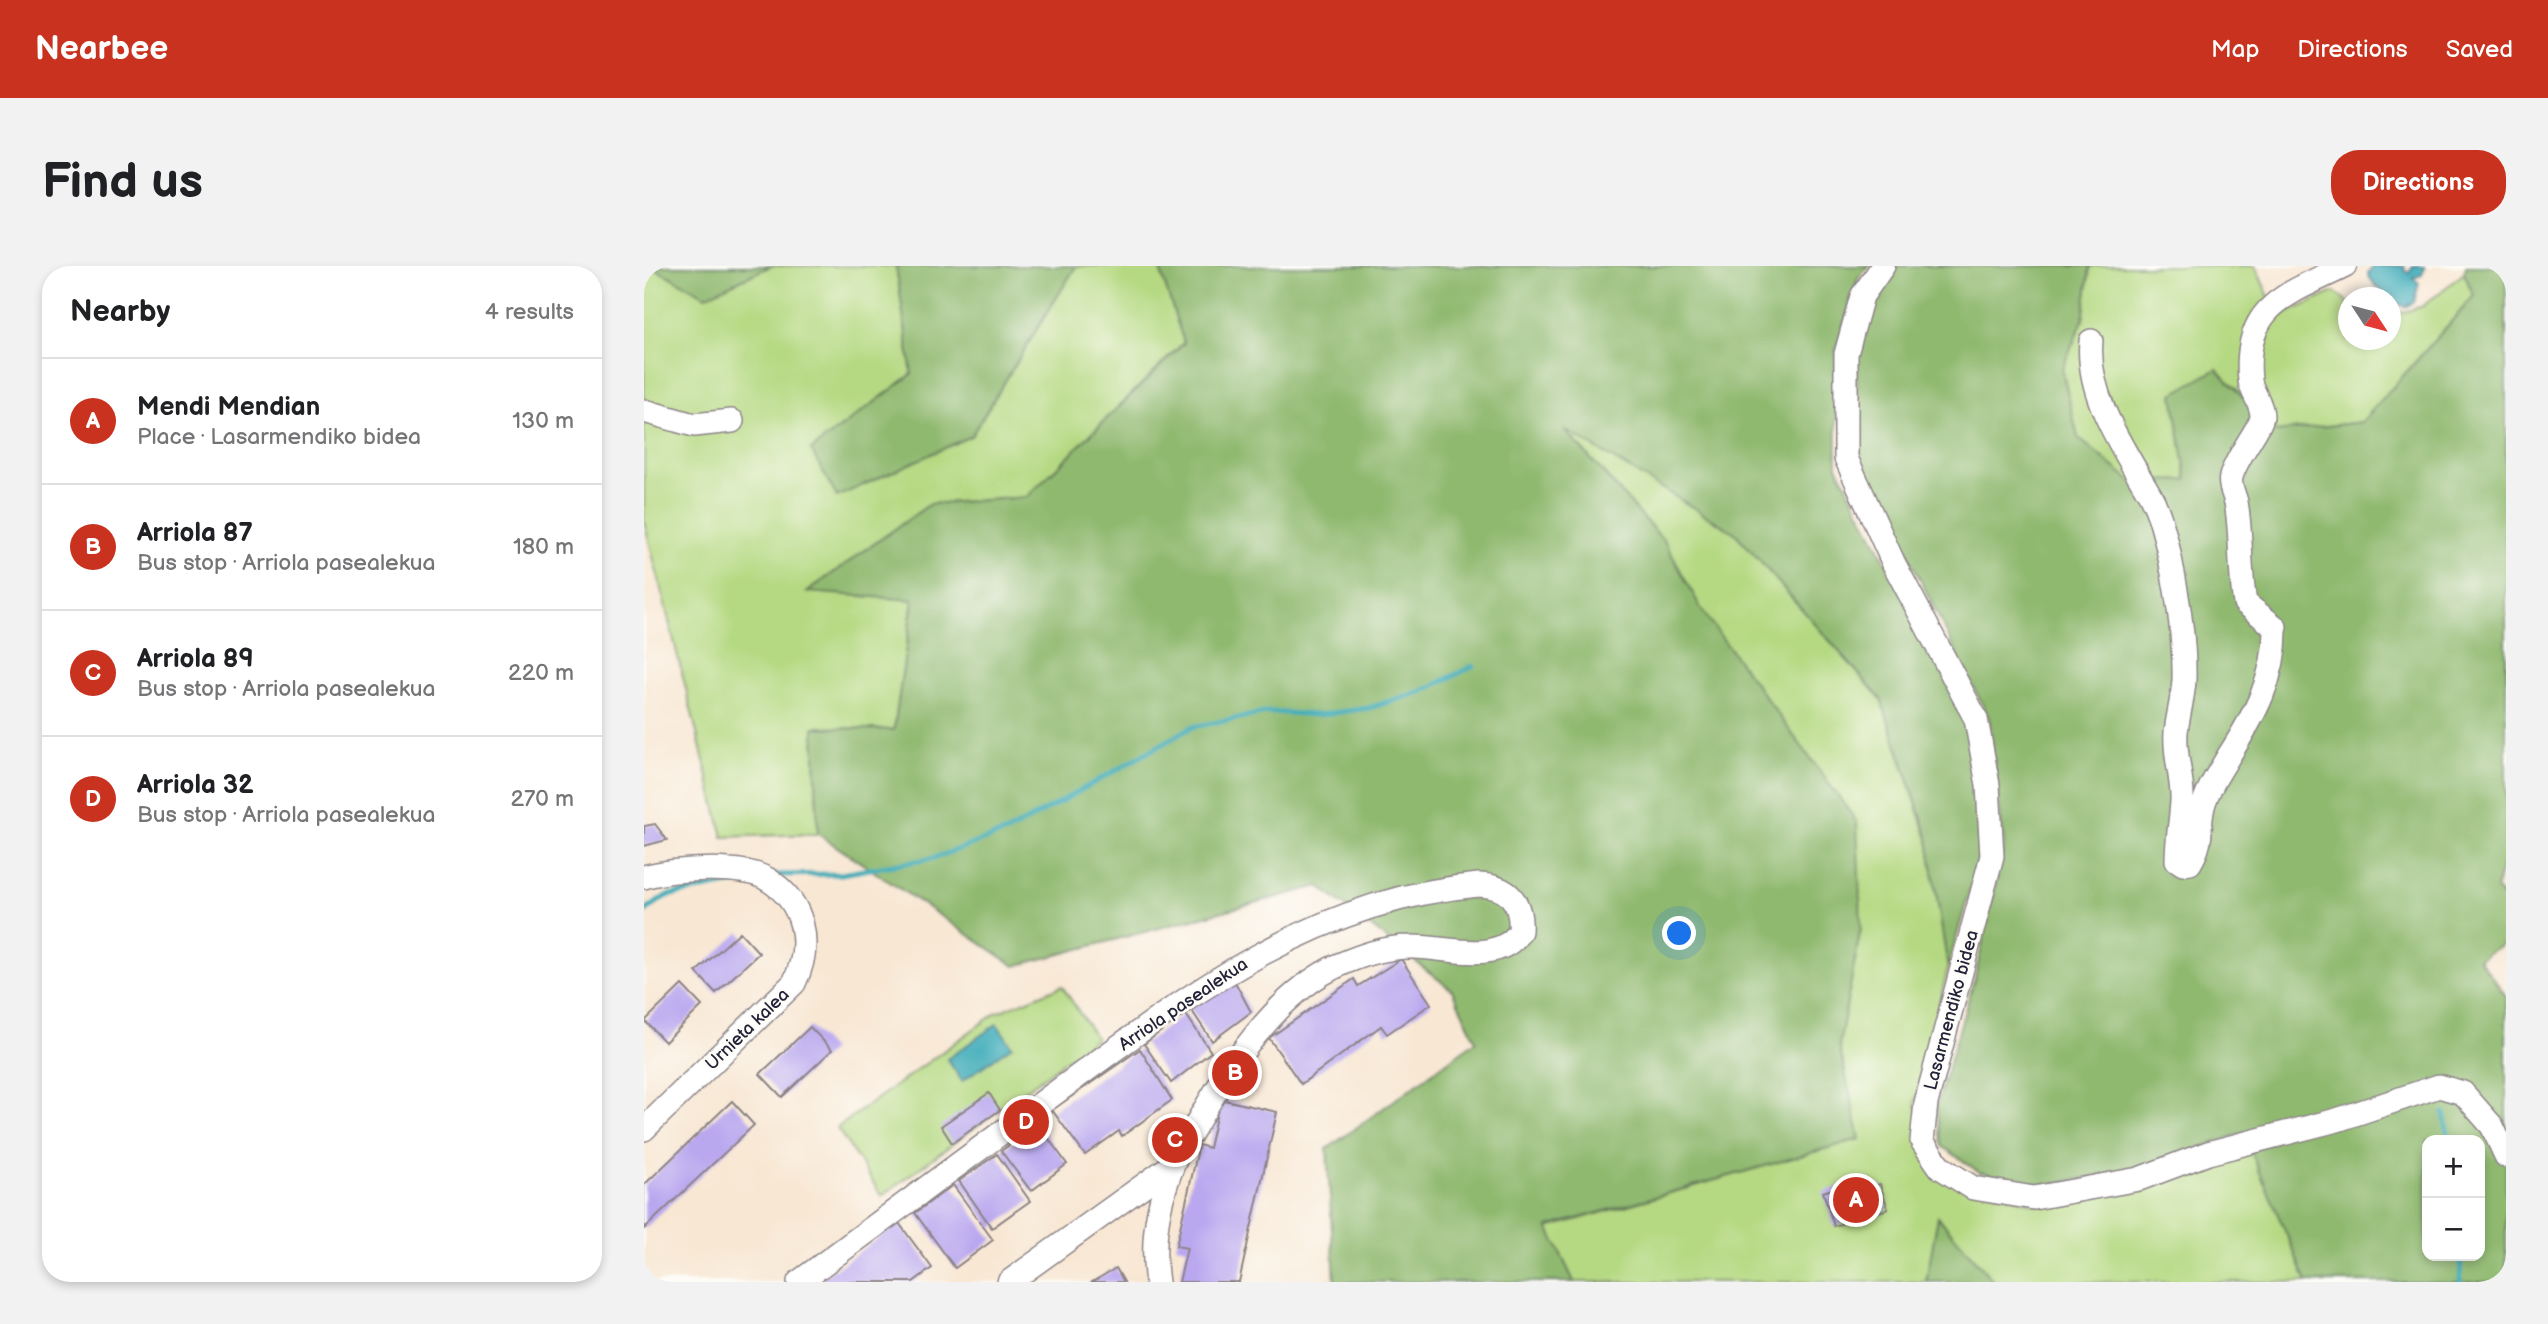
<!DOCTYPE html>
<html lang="en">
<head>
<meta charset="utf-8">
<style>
  :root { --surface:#fff; --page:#f2f2f2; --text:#202124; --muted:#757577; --line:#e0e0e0; --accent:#c8321e }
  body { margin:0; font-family:"Balsamiq Sans",sans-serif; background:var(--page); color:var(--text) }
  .controls { position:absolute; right:21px; bottom:21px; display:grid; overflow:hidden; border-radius:14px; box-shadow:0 4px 10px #0003 }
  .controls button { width:63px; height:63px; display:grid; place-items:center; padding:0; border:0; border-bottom:2px solid var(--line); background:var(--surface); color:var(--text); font:35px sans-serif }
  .compass { position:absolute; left:1694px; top:21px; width:63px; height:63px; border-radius:50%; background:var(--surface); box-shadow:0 4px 10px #0003; rotate:126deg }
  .you { position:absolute; left:1036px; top:668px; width:24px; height:24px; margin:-18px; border:5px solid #fff; border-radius:50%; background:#1a73e8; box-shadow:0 0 0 10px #1a73e833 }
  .badge { display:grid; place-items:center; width:46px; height:46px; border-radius:50%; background:var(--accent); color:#fff; font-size:23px; font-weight:700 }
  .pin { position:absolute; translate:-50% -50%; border:4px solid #fff; box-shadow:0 2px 7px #0006 }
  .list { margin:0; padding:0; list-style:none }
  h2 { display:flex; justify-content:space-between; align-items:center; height:91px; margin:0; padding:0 28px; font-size:30px }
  h2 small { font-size:23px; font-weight:400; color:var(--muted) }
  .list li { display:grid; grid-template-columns:46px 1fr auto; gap:21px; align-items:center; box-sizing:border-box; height:126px; padding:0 28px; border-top:2px solid var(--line) }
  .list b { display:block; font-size:26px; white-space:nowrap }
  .list p { margin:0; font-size:23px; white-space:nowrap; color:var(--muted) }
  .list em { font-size:23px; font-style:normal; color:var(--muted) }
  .map { position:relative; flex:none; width:1862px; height:1016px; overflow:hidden; border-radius:28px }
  header { display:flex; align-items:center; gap:42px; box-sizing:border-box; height:98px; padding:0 35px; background:var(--accent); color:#fff }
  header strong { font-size:33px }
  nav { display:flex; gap:38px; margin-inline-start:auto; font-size:24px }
  .intro { display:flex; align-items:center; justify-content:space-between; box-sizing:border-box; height:168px; padding:0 42px }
  h1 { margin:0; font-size:49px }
  .button { padding:18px 32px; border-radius:28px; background:var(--accent); color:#fff; font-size:24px; font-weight:700 }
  main { display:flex; gap:42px; padding:0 42px }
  aside { flex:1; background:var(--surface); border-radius:28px; box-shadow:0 4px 10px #0003 }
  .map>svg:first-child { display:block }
  .green { fill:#b5d982; stroke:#6c7e5e; stroke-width:2 }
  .forest { fill:#90b970; stroke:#596e56; stroke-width:2; fill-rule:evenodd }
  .water { fill:#3aaab8; stroke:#2e667a; stroke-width:2 }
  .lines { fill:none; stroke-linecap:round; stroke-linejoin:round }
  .stream { stroke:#3aaab8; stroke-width:5 }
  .building { fill:#b9a7ef }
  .minor-casing { stroke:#8d8487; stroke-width:26 }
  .minor { stroke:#fff; stroke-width:23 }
  .labels { text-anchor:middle; stroke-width:5; stroke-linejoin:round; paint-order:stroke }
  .street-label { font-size:18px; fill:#22223b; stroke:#fdfcf7 }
</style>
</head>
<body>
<header>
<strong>Nearbee</strong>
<nav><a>Map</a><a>Directions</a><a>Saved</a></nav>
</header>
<div class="intro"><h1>Find us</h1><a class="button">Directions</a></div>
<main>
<aside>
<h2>Nearby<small>4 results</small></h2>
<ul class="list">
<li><span class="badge">A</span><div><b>Mendi Mendian</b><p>Place · Lasarmendiko bidea</p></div><em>130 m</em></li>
<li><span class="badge">B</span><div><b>Arriola 87</b><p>Bus stop · Arriola pasealekua</p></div><em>180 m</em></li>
<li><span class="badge">C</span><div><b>Arriola 89</b><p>Bus stop · Arriola pasealekua</p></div><em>220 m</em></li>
<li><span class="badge">D</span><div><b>Arriola 32</b><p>Bus stop · Arriola pasealekua</p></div><em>270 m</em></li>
</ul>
</aside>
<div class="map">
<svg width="1862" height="1016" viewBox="0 0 1862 1016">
  <rect width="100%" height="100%" fill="#fdfcf7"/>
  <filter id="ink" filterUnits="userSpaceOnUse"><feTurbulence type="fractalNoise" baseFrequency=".0143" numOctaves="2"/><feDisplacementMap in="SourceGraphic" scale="14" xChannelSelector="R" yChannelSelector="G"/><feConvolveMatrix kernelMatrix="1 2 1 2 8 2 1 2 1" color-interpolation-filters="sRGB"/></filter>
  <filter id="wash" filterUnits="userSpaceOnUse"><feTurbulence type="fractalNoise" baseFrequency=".00686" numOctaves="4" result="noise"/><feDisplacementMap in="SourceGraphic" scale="28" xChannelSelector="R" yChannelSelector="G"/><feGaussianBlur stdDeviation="1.57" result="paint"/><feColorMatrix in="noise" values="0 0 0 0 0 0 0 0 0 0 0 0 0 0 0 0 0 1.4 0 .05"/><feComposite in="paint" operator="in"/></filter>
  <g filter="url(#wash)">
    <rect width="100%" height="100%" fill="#f8e7d3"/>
    <g class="green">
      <polygon points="0,0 6,0 62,29 127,0 252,0 268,108 167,184 327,170 432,0 515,0 540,76 383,231 286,238 164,325 269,333 250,464 170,461 174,568 79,571 0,255"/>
      <polygon points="1446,0 1611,0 1634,51 1690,26 1704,36 1704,74 1746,74 1747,50 1779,40 1820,7 1830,30 1718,156 1632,166 1573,103 1543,215 1487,215 1434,172 1417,103 1439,54"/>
      <polygon points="918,161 1091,267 1237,433 1284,573 1304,702 1271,836 1293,909 1394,939 1607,884 1663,1016 1350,1016 1294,951 1282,1016 930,1016 904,962 1215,873 1195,779 1217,662 1021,276"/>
      <polygon points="418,720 452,772 238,930 193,862 352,747"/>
    </g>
    <g class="forest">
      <polygon points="6,0 127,0 62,30"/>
      <polygon points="252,0 432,0 327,170 193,231 167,184 268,108"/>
      <polygon points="515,0 1225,0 1214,13 1192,84 1193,200 1324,457 1336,588 1304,702 1283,567 1237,433 1091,267 920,163 1021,276 1059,346 1213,556 1217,662 1195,779 1216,873 904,961 930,1016 691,1016 683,883 832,775 808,724 675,620 371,700 174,568 170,461 250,464 269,334 163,326 286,238 383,231 540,77"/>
      <path d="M1253 0H1446L1439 54 1418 103 1434 172 1487 215 1543 214 1529 128 1573 103 1632 166 1718 156 1830 30 1820 7 1822 0H1862V588L1852 623 1862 636V676L1835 693 1862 730V1016H1663L1599 867 1491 905 1396 919 1335 906 1298 880 1292 841 1331 711 1360 580 1345 452 1215 191 1212 81 1227 32ZM1783 874H1836V990H1783Z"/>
      <polygon points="1294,951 1350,1016 1282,1016"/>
    </g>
    <g class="water">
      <path d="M1730 0H1761L1760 4 1765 7 1769 0H1781L1778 9 1769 12 1775 17 1770 36 1761 41C1751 38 1726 18 1724 7Z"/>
      <polygon points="353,758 368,780 318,815 303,793"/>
    </g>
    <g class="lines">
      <g class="stream">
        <polyline points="130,609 197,608 290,592 365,565 548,461 626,446 674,449 725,442 779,425 829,400"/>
        <polyline points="0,646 22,630 94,616"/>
        <polyline points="1800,847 1805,874"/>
        <polyline points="1816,1016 1817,990"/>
      </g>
    </g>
    <g id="blocks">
      <g class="building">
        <polygon points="11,558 23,574 0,580 0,560"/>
        <polygon points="96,666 115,687 72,727 52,706"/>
        <polygon points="757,693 787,738 743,768 737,760 657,818 625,772 710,713 714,720"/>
        <polygon points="590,714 607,746 568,775 546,742"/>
        <polygon points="38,719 58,740 21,776 1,755"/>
        <polygon points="541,747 567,786 527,817 500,778"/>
        <polygon points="166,761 188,784 138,831 116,808"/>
        <polygon points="496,783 528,834 478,870 475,865 441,889 408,844"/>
        <polygon points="345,827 356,844 308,877 297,860"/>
        <polygon points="576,833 633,846 595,1016 535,1016 543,982 532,980 555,879 565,882"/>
        <polygon points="88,835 110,859 0,963 0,919"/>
        <polygon points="394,858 423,898 387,925 357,885"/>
        <polygon points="353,888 386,935 348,962 315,915"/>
        <polygon points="1223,912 1226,921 1236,918 1244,943 1190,960 1179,926"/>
        <polygon points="309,919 349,974 311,1002 271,947"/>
        <polygon points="255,957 288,1002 269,1016 173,1016"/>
        <polygon points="472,1002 480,1016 448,1016"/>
      </g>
    </g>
  </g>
  <g filter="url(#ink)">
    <use href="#blocks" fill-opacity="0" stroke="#8d8487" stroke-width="2"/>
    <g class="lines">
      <defs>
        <g id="minor">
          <polyline points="1239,0 1218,30 1202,88 1202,192 1250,298 1332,453 1344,519 1348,590 1282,837 1278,875 1296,901 1329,922 1390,932 1495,913 1564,887 1693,854 1795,820 1819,827 1848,860 1862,890"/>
          <path d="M1447 75C1442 127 1477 179 1502 222 1515 242 1521 269 1526 292 1534 331 1541 374 1540 414 1539 432 1534 449 1532 466 1530 490 1539 512 1538 535 1537 555 1533 574 1533 594L1539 598 1546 597C1562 571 1552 558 1561 534 1566 519 1576 505 1584 491 1610 450 1632 412 1631 361L1601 337C1595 304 1598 269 1592 236 1590 228 1585 219 1587 211 1592 191 1617 161 1618 150 1618 137 1608 127 1606 115 1598 38 1645 28 1701 0"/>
          <polyline points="0,145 50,159 88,155"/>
          <path d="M0 611C28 603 97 598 123 613 161 636 169 679 150 717L0 863"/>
          <path d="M155 1016C239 954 323 892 407 830 538 734 667 633 835 619 864 620 878 635 876 665 855 700 800 680 767 681 741 681 718 689 695 699 632 727 582 805 549 864 542 876 532 888 528 901 514 937 507 978 513 1016"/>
          <polyline points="365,1016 528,899"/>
        </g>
      </defs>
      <use href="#minor" class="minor-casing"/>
      <use href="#minor" class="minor"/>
    </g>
  </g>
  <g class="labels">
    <g class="street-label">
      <text transform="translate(539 738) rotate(-34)" y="6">Arriola pasealekua</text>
      <text transform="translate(1307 744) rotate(-75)" y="6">Lasarmendiko bidea</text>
      <text transform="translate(103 763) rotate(-44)" y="6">Urnieta kalea</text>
    </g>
  </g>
</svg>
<div class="controls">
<button>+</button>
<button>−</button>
</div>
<svg class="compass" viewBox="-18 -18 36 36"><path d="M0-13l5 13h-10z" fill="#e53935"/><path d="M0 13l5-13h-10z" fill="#757577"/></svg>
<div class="you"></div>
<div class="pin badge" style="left:1212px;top:934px">A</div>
<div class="pin badge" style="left:591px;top:807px">B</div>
<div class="pin badge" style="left:531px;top:874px">C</div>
<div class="pin badge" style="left:382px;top:856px">D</div>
</div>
</main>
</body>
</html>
